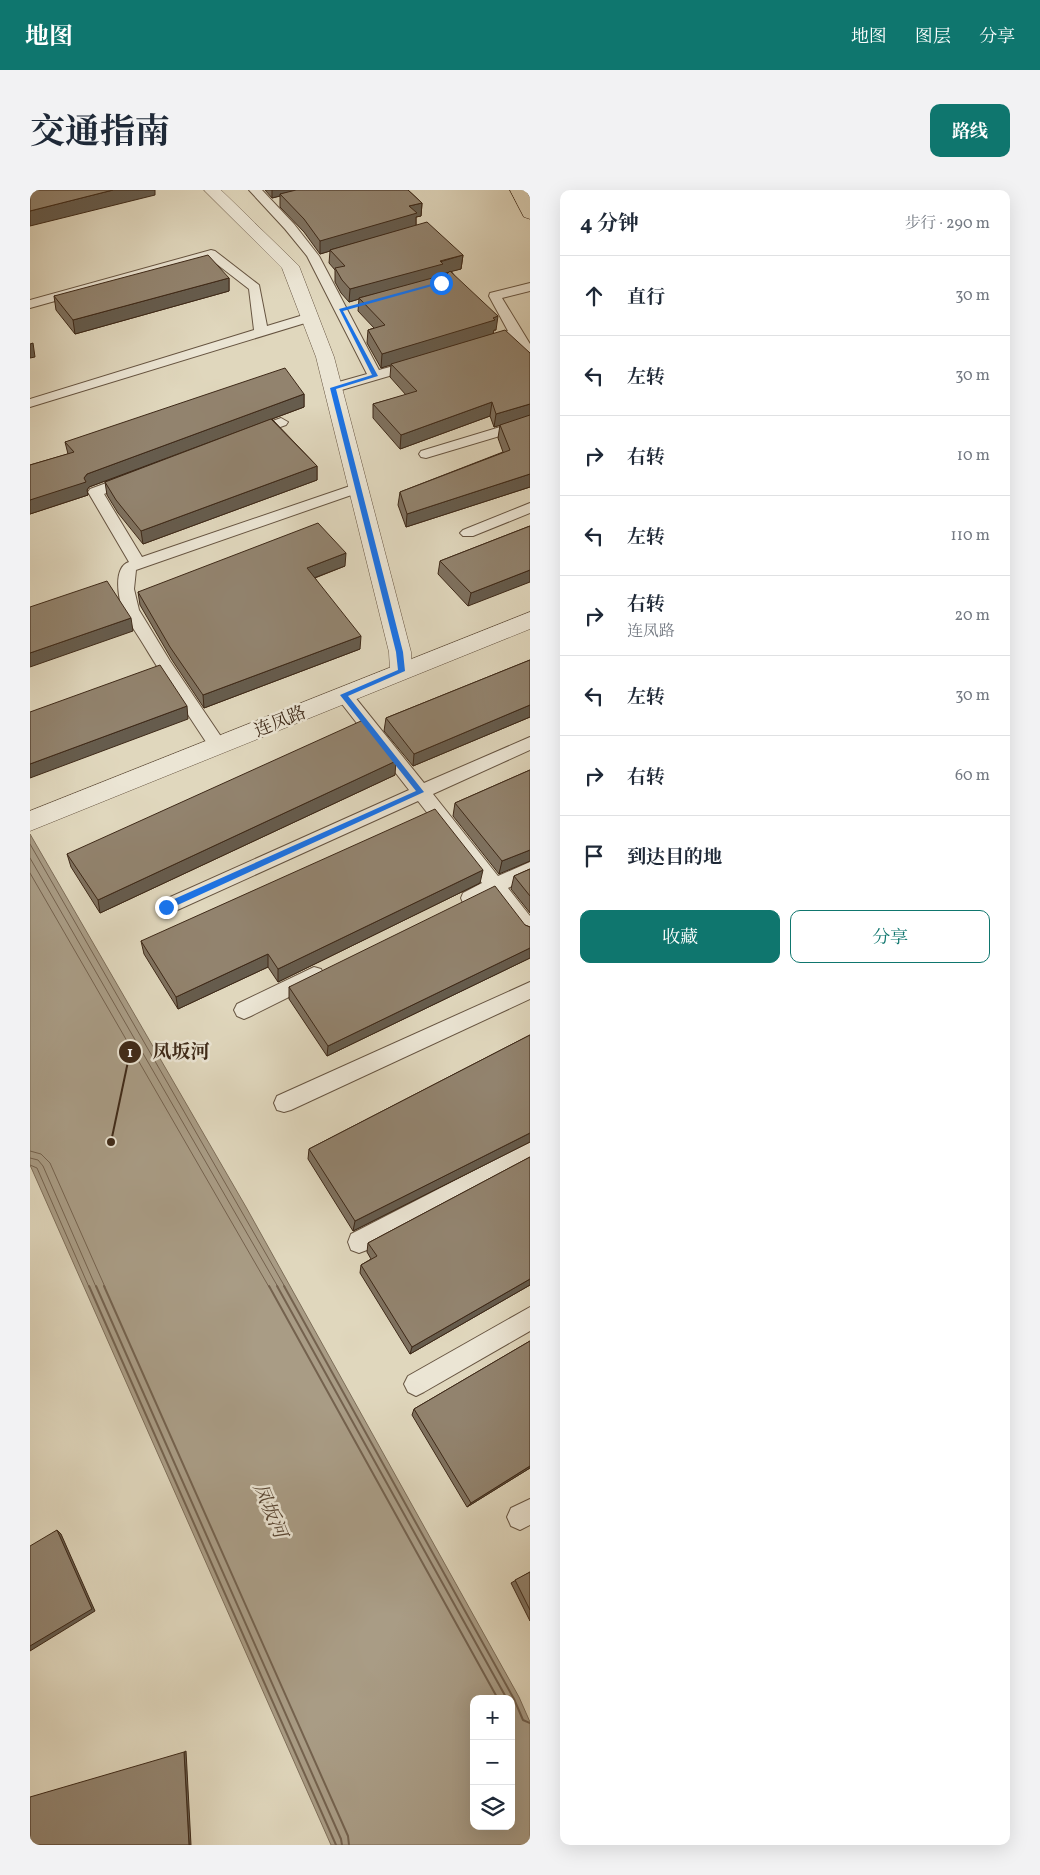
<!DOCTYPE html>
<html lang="zh">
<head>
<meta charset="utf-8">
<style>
  :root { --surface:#fff; --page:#f2f2f3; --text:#1f2937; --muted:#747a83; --line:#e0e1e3; --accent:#0f766e }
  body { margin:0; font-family:Vollkorn,"Noto Serif SC",serif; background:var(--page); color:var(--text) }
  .controls { position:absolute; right:15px; bottom:15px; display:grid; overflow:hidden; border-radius:10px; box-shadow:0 5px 20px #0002 }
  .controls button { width:45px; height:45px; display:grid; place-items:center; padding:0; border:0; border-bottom:1px solid var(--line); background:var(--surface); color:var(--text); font:25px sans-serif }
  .stop { position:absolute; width:15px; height:15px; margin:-11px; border:4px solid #1a73e8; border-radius:50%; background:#fff }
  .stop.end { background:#1a73e8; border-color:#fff; box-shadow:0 1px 5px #0008 }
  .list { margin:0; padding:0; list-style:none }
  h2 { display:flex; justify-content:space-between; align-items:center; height:65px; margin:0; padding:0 20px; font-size:21px }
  h2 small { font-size:16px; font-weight:400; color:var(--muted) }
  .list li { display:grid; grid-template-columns:32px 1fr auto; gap:15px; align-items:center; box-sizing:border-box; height:80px; padding:0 20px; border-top:1px solid var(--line) }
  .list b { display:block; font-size:19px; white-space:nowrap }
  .list p { margin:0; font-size:16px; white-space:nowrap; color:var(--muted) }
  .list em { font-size:16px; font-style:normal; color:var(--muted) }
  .actions { display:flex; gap:10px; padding:15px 20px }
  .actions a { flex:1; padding:11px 0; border:1px solid var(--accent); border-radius:10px; text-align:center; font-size:18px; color:var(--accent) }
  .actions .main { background:var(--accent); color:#fff }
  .icon { flex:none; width:28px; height:28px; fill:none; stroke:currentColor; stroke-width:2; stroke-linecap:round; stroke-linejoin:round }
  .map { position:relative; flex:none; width:500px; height:1655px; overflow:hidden; border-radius:10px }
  header { display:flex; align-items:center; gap:30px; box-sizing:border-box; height:70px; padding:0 25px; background:var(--accent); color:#fff }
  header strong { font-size:24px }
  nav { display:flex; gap:28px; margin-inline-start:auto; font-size:18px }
  .intro { display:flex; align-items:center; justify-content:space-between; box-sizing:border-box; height:120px; padding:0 30px }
  h1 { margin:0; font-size:35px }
  .button { padding:12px 22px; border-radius:10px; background:var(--accent); color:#fff; font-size:18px; font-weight:700 }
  main { display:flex; gap:30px; padding:0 30px }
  aside { flex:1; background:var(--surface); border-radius:10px; box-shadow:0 5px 20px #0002 }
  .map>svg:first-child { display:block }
  .water { fill:#a99c85; stroke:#7e6e59; fill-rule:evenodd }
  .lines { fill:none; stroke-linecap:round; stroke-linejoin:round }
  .shore-far1 { stroke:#74624e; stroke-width:1 }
  .shore { stroke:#74624e; stroke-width:2 }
  .service-casing { stroke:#665441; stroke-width:2 }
  .minor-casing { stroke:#665441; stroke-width:1 }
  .tertiary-casing { stroke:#665441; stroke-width:1 }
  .primary-casing { stroke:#3e2918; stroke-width:1 }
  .service { fill:#ebe5d4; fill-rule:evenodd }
  .minor { fill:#ebe5d4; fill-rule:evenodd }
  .tertiary { fill:#ebe5d4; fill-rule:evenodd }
  .primary { fill:#e0d7bd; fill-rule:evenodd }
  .wall { fill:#7e715f; stroke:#3e2918; fill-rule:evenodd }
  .shaded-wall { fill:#665c4d; stroke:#3e2918 }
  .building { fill:#92836e; stroke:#3e2918 }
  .route { fill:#1a73e8 }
  .labels { text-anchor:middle; stroke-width:5; stroke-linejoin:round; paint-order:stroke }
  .street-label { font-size:18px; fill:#3e2918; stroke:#ebe5d4 }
  .water-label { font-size:19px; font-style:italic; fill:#594633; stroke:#ebe5d4 }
  .leader { fill:none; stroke:#3e2918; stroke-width:2 }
  .callout-dot { fill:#3e2918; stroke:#ebe5d4; stroke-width:2 }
  .mark-label { font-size:15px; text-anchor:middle; font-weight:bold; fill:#fff }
  .callout-label { font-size:19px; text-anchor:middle; font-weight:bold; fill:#3e2918; stroke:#ebe5d4; stroke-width:5; stroke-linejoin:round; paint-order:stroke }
</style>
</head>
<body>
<header>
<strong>地图</strong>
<nav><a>地图</a><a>图层</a><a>分享</a></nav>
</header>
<div class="intro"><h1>交通指南</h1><a class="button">路线</a></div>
<main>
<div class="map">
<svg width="500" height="1655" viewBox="0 0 500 1655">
  <rect width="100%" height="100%" fill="#e0d7bd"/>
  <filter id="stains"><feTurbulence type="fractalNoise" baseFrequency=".004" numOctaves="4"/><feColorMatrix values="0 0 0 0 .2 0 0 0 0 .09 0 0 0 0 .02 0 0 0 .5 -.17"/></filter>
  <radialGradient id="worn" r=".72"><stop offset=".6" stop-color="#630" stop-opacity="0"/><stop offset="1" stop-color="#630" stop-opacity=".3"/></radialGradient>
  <path class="water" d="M0 644 216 1017 489 1507 500 1532V1655H301L0 975ZM444 1509H481V1636H444Z"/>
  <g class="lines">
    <g class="shore-far1">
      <polyline points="0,654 255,1097"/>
      <polyline points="0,668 248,1097"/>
      <polyline points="0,683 239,1097"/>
      <polyline points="0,961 11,964 20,973 75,1097"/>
      <polyline points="0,968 8,970 13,976 66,1097"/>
      <polyline points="0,975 7,978 59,1097"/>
    </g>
    <g class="shore">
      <polyline points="59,1096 306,1655"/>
      <polyline points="66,1096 311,1649 312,1655"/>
      <polyline points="74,1096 318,1646 319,1655"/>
      <polyline points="239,1096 468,1509"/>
      <polyline points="247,1096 477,1509"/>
      <polyline points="254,1096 484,1509 493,1530 500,1533"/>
    </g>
    <defs>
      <g id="service">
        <polygon points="219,0 232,0 264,34 289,66 349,180 385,170 392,174 390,177 308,201 298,201 296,198 298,195 337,184 277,66 255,39"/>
        <polygon points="181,60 185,61 229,95 237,136 280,123 286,127 285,130 0,217 0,209 224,140 219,99 179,68 0,118 0,110"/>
        <polygon points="500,93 500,101 472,108 500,154 500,168 495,167 483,148 456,156 451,155 449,152 451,149 478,141 459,106 460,103"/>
        <polygon points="251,228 258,232 256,235 222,247 217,246 215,243 217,240"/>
        <polygon points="500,228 500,237 396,268 391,267 389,264 391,261"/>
        <path d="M101 284 106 286 108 289 106 292 74 304 112 367 323 295H333L335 298 333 301 106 380 104 399 109 420 140 471 194 551 197 556 194 561 188 562 182 561C159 526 136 492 115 457 108 445 99 433 93 420 88 408 83 377 99 372L58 302 60 299Z"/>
        <polygon points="500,313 500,323 443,346 433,346 430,343 433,340"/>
        <polygon points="314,499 320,501 394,593 500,547 500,560 403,604 468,686 500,672 500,687 478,698 500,726 500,748 493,746 462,706 440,716 433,713 431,708 433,703 452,693 388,611 143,722 136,725 129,722 127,717 129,712 379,600 308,509 306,505 308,501"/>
        <polygon points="284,777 291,779 294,785 291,791 221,826 214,829 207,826 204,820 207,814"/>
        <polygon points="500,792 500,809 261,920 254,922 247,920 244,913 247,906"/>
        <polygon points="500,952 500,973 337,1060 329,1063 321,1060 318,1052 321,1044"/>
        <polygon points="500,1117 500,1141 394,1202 386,1206 378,1202 374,1194 378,1186"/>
        <polygon points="500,1309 500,1335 490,1340 481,1336 477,1327 481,1318"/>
      </g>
      <polygon id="minor" points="174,0 191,0 269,76 304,167 381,462 382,481 379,487 371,489 363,487 360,481 359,462 286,167 252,78"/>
      <polygon id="tertiary" points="500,422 500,439 0,641 0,621"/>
      <polygon id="primary" points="480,0 496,0 500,8 500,29 494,27"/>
    </defs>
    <use href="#service" class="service-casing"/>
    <use href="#minor" class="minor-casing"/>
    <use href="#tertiary" class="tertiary-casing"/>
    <use href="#primary" class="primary-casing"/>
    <use href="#service" class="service"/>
    <use href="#minor" class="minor"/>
    <use href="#tertiary" class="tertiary"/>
    <use href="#primary" class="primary"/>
  </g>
  <g class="wall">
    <path d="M235 0H378L392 13 391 26 386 27V35L433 65 431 79 421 81 466 140H464L463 143 500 163V297L376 337 368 315 370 302 473 262 468 248 470 235 464 237 460 226 370 259 343 228V214L376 205 360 187 361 174 351 178 337 153 338 140 344 138 328 121 329 109 319 112 311 103 305 92V80L299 73 300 61 290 64 274 42 250 17V6L242 8ZM419 82 417 84 412 86V84Z"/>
    <polygon points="199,88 199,101 45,144 26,120 24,106"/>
    <polygon points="274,204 274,217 242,229 287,276 287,290 113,354 88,323 77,305 75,292 134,269 59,297 57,300 58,305 0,324 0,275 38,264 35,252"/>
    <polygon points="500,336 438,416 408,384 410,371"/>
    <polygon points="315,376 285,388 330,459 174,518 142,470 110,415 108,402"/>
    <polygon points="500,470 500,527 383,576 354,541 356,528"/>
    <polygon points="500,580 469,684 423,626 425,613"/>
    <polygon points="365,585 70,723 41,677 37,664"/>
    <polygon points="500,679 500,723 481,699 484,686"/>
    <polygon points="450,693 248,792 238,777 148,819 114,764 111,751"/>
    <polygon points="495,735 500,737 500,768 297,866 259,809 259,797"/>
    <polygon points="500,845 500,952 323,1041 278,969 279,959"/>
    <polygon points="500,967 500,1095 380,1164 330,1083 331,1075 341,1069 337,1062 338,1053"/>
    <polygon points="500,1151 500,1278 437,1317 382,1225 384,1219"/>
    <polygon points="500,1382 500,1431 481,1393"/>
  </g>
  <g class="shaded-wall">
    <polygon points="83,0 125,0 125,5 0,36 0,21"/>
    <polygon points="242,0 273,0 250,4 250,6 242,8"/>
    <polygon points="392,13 391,26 386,27 386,36 300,60 300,61 290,64 290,51 379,16"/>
    <polygon points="433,65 431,79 412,84 411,87 329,108 329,109 319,112 320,99"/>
    <polygon points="199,88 199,101 45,144 43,130"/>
    <polygon points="468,126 466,140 464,140 463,144 351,178 352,164"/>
    <polygon points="3,153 5,167 0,168 0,154"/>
    <polygon points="274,204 274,217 59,297 57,300 58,305 0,324 0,310 54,288 57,284"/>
    <polygon points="462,212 460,226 370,259 371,245"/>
    <polygon points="500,214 500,227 464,237 466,224"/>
    <polygon points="287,276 287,290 113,354 111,341"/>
    <polygon points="500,284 500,297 376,337 377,324"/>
    <polygon points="316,363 315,376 276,391 277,378"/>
    <polygon points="500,380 500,392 438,416 441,403"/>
    <polygon points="101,428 103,441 0,477 0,463"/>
    <polygon points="331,446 330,459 174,518 173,505"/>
    <polygon points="500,515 500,527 383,576 384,564"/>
    <polygon points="157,516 158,529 0,588 0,574"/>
    <polygon points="366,571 365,585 70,723 68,710"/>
    <polygon points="500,660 500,671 469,684 472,671"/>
    <polygon points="453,680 450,693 248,792 248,779"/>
    <polygon points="500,758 500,768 297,866 298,856"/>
    <polygon points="238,764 238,777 148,819 146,807"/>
    <polygon points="500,943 500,952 323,1041 325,1031"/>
    <polygon points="500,1089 500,1095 380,1164 382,1157"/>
    <polygon points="500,1276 500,1278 437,1317 441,1313"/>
    <polygon points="27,1340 31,1344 65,1421 0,1461 0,1456"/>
    <polygon points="156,1561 161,1655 159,1655 154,1562"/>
  </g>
  <g class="building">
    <polygon points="0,0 83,0 0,21"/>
    <polygon points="266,0 378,0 392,13 379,16 387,23 290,51 274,29 250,4"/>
    <polygon points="397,32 433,65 410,71 413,74 320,99 312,90 305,78 315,76 300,60"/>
    <polygon points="178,65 199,88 43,130 24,106"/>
    <polygon points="420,81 468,126 463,128 465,130 352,164 338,140 355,135 329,108 417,84"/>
    <polygon points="475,140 500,163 500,214 466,224 462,212 371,245 343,214 387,201 361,174"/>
    <polygon points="255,178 274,204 57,284 54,288 56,292 0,310 0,275 44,262 35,252"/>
    <polygon points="500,225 500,284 377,324 370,302 480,260 470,235"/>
    <polygon points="241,229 287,276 111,341 86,310 75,292"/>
    <polygon points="288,333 316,363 277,378 331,446 173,505 140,457 108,402"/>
    <polygon points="500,336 500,380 441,403 410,371"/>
    <polygon points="77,391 101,428 0,463 0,417"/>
    <polygon points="500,470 500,515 384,564 356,528"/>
    <polygon points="130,475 157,516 0,574 0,522"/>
    <polygon points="331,531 335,535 338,534 366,571 68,710 37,664"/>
    <polygon points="500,580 500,660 472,671 425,613"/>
    <polygon points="405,619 453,680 248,779 238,764 146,807 111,751"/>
    <polygon points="500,679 500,706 484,686"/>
    <polygon points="465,696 495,735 500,737 500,758 298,856 259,797"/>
    <polygon points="500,845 500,943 325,1031 279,959"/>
    <polygon points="500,967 500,1089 382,1157 331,1075 347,1066 338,1053"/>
    <polygon points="500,1151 500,1276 441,1313 384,1219"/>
    <polygon points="27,1340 62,1419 0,1456 0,1356"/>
    <polygon points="500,1382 500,1420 485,1390"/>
    <polygon points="154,1562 159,1655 0,1655 0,1607"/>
  </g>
  <polygon class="route" points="409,92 413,93 313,121 348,186 306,199 373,462 375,481 318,506 394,602 139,719 133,719 133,714 386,601 310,505 368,480 366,462 300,198 342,185 309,119"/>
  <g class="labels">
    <g class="street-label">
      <text transform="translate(250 531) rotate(-22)" y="6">连凤路</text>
    </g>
    <g class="water-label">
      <text transform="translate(241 1320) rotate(67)" y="7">凤坂河</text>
    </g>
  </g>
  <path class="leader" d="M81 952L100 862"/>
  <g class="callout-dot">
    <circle cx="81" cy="952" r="5"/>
    <circle cx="100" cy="862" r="12"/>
  </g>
  <g class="mark-label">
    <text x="100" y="867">1</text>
  </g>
  <g class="callout-label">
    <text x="151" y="868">凤坂河</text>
  </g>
  <rect width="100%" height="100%" filter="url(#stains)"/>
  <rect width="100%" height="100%" fill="url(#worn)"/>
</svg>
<div class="controls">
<button>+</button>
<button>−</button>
<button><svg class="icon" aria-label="layers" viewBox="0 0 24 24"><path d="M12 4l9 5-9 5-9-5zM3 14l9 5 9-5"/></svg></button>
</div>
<div class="stop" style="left:411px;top:93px"></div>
<div class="stop end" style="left:136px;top:717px"></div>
</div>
<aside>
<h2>4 分钟<small>步行 · 290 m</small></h2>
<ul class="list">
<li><svg class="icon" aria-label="ahead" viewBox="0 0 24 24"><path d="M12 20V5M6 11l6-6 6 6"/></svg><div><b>直行</b></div><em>30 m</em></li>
<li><svg class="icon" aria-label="left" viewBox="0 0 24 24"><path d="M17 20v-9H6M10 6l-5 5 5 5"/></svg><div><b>左转</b></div><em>30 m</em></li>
<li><svg class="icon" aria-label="right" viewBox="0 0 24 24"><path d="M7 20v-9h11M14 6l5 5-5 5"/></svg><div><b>右转</b></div><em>10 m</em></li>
<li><svg class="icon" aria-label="left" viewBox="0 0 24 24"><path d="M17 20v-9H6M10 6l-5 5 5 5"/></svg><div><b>左转</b></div><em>110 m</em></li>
<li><svg class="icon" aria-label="right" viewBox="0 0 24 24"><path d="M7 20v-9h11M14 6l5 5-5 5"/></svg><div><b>右转</b><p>连凤路</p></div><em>20 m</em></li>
<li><svg class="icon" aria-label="left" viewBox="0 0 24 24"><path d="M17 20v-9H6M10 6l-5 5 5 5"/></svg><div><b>左转</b></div><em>30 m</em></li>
<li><svg class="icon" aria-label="right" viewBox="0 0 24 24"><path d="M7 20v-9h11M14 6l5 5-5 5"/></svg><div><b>右转</b></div><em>60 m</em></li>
<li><svg class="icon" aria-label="arrive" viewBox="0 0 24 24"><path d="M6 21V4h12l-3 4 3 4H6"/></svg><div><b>到达目的地</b></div></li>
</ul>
<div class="actions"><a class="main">收藏</a><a>分享</a></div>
</aside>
</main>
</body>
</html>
